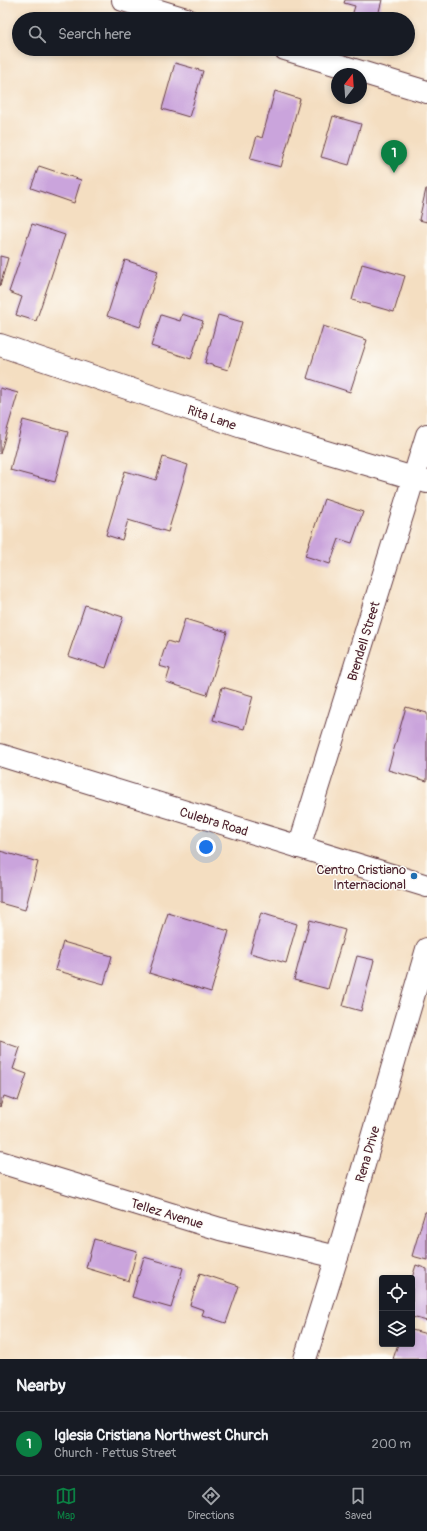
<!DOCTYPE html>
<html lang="en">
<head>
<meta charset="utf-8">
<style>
  :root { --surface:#171b24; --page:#20242c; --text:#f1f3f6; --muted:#9ea1a6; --line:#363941; --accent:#0b8043 }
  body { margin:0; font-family:Pangolin,sans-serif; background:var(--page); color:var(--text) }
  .controls { position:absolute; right:12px; bottom:12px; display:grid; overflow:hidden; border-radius:4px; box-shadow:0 2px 6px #0003 }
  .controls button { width:36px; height:36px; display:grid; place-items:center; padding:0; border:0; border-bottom:1px solid var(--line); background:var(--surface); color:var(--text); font:20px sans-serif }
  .compass { position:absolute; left:331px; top:68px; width:36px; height:36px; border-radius:50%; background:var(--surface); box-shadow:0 2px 6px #0003; rotate:17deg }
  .you { position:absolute; left:206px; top:847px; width:14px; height:14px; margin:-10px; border:3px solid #fff; border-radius:50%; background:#1a73e8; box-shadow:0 0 0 6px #1a73e833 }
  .badge { display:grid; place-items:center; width:26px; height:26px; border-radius:50%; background:var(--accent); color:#fff; font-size:13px; font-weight:700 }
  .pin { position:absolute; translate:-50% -33px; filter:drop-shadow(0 1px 2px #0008) }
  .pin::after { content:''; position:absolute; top:21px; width:14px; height:12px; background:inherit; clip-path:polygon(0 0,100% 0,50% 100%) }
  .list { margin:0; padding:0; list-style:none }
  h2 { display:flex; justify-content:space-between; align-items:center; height:52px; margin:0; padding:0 16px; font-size:17px }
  h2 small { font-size:13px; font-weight:400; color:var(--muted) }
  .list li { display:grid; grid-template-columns:26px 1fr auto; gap:12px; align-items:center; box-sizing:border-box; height:64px; padding:0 16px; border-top:1px solid var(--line) }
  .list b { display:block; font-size:15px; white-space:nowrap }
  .list p { margin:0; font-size:13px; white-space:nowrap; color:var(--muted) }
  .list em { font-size:13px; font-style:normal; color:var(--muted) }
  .icon { flex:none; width:22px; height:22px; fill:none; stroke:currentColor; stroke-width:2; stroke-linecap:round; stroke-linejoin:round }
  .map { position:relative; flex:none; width:427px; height:1359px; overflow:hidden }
  .search { position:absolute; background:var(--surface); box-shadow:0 2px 6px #0003; left:12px; right:12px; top:12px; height:44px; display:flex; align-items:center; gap:10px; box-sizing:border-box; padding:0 14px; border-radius:22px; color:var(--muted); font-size:15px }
  .sheet { height:116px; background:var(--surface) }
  nav { display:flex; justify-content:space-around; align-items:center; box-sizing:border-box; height:56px; border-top:1px solid var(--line); background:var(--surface); font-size:11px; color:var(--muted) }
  nav a { display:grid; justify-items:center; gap:2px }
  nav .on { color:var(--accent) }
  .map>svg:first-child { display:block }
  .building { fill:#caa4dc }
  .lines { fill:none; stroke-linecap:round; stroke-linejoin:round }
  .minor-casing { stroke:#643c42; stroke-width:24 }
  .major-casing { stroke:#643c42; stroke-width:24 }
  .minor { stroke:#fff; stroke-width:22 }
  .major { stroke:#fff; stroke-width:22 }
  .poi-dot { fill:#1f6fb2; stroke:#fdfcf7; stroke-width:1.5 }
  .labels { text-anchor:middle; stroke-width:3; stroke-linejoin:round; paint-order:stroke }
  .street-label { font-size:13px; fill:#4a1f2b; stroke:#fdfcf7 }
  .poi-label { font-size:13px; fill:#4a1f2b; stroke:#fdfcf7; text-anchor:end }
</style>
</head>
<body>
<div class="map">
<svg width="427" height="1359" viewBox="0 0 427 1359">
  <rect width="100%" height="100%" fill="#fdfcf7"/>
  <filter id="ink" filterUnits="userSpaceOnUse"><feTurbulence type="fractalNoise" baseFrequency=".025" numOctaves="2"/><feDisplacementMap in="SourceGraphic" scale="8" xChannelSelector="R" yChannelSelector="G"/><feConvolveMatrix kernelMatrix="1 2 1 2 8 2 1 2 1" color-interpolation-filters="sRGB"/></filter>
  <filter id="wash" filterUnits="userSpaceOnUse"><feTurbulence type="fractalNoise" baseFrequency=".012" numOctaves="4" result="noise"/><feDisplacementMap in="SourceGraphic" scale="16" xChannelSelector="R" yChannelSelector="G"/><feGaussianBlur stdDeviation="0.9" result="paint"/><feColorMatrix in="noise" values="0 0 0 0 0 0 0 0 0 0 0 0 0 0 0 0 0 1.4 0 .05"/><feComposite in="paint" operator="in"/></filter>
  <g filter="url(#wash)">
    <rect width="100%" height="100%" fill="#f4dec1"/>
    <g id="blocks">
      <g class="building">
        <polygon points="345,0 382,0 377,19 351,19 355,6 344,3"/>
        <polygon points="175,63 203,71 189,117 162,109"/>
        <polygon points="275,91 300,99 281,167 250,159 257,136 262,138"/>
        <polygon points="333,116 361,124 349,165 321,157"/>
        <polygon points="39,166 81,180 74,203 31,188"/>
        <polygon points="426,189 427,189 427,222 419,220"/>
        <polygon points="32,224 65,235 36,321 16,315 22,297 9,292"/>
        <polygon points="0,256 8,258 0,286"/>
        <polygon points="125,260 158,271 140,327 107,316"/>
        <polygon points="362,264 405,276 394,312 352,300"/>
        <polygon points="182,314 203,321 191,359 151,346 161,315 180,321"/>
        <polygon points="218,315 242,322 228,370 205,363"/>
        <polygon points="323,326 367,340 350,392 307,378"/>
        <polygon points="0,388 18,393 0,454"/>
        <polygon points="23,420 68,432 55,482 10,470"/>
        <polygon points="163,457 188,465 168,532 128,520 122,540 106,535 125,471 156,480"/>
        <polygon points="324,499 363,512 352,543 339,539 330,564 305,556"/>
        <polygon points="85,605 123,617 106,668 68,656"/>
        <polygon points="185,619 227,632 207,695 166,682 170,669 159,666 167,641 177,644"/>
        <polygon points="222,687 253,696 244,729 213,720"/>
        <polygon points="406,707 427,713 427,781 388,770"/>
        <polygon points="0,851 38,862 25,910 0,903"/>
        <polygon points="168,913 229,931 211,992 149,973"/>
        <polygon points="261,913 297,924 286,963 250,953"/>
        <polygon points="310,920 345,930 328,989 294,980"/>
        <polygon points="63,942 112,956 104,984 55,970"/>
        <polygon points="357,956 374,960 361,1011 343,1006"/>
        <polygon points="0,1041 20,1048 13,1069 27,1074 18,1101 4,1096 0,1107"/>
        <polygon points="425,1212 427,1212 427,1260 412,1256"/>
        <polygon points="94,1239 137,1251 129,1281 86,1268"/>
        <polygon points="144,1257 183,1268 171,1308 132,1297"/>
        <polygon points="416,1265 427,1269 427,1321 412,1317 412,1278"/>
        <polygon points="200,1273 239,1286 226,1323 202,1315 204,1310 190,1305"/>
        <polygon points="412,1330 427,1334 427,1359 393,1359 398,1344 412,1344"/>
      </g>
    </g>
  </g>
  <g filter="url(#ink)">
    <use href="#blocks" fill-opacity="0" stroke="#643c42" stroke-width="1"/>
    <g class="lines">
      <defs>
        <g id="minor">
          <polyline points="123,0 186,19"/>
          <polyline points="285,49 427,92"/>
          <polyline points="0,345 242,427 427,482"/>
          <polyline points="299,847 427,435"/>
          <polyline points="0,1162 220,1229 337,1257"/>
          <polyline points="305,1359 337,1257 427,949"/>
        </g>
        <polyline id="major" points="0,755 427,886"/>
      </defs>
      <use href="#minor" class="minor-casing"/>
      <use href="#major" class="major-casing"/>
      <use href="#minor" class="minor"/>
      <use href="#major" class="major"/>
    </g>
  </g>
  <circle class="poi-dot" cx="414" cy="876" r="4"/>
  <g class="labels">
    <g class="street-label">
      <text transform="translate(212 417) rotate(19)" y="5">Rita Lane</text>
      <text transform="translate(363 641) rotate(-73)" y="5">Brendell Street</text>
      <text transform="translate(214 821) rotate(17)" y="5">Culebra Road</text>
      <text transform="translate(367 1154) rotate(-74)" y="5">Rena Drive</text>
      <text transform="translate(167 1213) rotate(17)" y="5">Tellez Avenue</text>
    </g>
    <g class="poi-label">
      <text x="406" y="874">Centro Cristiano<tspan x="406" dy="15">Internacional</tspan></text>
    </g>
  </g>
</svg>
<div class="controls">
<button><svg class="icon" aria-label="locate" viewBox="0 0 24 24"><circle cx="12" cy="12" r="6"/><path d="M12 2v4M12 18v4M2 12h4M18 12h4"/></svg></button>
<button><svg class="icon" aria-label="layers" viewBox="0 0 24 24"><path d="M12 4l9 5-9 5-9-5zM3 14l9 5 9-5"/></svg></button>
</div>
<svg class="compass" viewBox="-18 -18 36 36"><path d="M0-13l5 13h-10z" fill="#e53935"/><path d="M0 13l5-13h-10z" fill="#9ea1a6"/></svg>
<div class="you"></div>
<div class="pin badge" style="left:394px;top:173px">1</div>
<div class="search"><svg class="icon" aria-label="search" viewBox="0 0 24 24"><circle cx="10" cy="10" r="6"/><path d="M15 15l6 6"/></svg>Search here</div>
</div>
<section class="sheet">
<h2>Nearby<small></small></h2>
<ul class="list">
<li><span class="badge">1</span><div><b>Iglesia Cristiana Northwest Church</b><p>Church · Pettus Street</p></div><em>200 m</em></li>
</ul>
</section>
<nav>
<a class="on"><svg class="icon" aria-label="map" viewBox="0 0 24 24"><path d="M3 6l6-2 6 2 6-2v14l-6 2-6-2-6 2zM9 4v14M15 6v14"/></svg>Map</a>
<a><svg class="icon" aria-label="directions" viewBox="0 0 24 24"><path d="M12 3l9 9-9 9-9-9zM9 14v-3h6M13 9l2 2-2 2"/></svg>Directions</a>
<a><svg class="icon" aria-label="saved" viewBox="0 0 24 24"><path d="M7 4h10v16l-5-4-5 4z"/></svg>Saved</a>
</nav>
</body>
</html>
